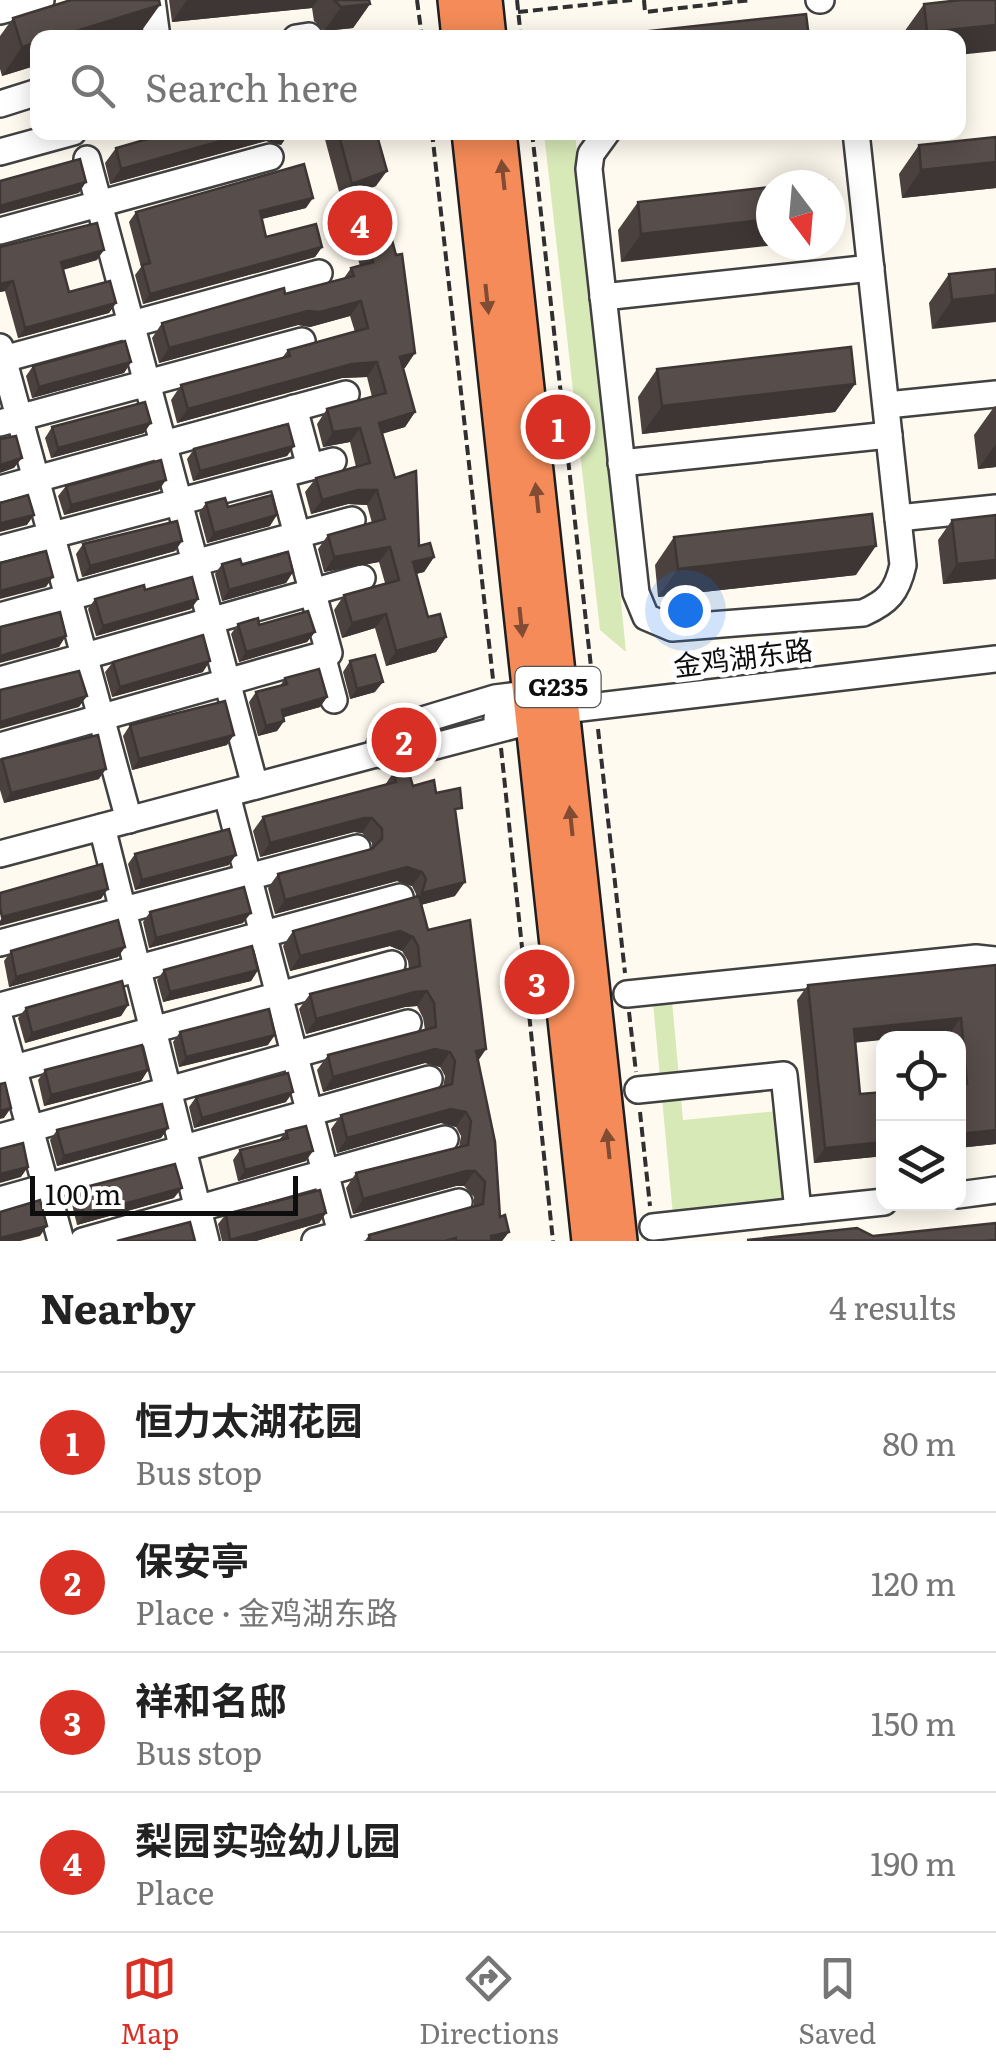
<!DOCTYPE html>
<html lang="en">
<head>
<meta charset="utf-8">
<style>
  :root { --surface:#fff; --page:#f2f2f2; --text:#222; --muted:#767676; --line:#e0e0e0; --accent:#d93025 }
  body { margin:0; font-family:Literata,"Noto Sans SC",serif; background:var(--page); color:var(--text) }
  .controls { position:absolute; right:30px; bottom:30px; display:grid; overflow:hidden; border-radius:20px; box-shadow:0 5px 25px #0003 }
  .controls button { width:90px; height:90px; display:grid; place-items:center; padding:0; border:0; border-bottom:2px solid var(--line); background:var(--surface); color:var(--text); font:50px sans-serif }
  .compass { position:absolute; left:756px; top:170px; width:90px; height:90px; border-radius:50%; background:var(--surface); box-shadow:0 5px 25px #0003; rotate:164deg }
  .scale { position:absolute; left:30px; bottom:25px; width:268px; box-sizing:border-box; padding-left:10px; border:5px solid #0e0e0e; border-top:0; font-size:28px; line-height:35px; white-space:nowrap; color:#0e0e0e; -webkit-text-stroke:8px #fff; paint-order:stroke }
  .you { position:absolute; left:685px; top:610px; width:35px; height:35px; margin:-25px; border:8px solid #fff; border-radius:50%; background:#1a73e8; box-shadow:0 0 0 15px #1a73e833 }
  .badge { display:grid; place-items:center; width:65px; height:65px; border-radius:50%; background:var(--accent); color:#fff; font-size:32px; font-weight:700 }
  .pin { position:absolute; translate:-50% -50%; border:5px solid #fff; box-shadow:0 2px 10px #0006 }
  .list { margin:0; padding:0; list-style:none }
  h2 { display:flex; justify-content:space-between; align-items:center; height:130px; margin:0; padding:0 40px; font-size:42px }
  h2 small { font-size:32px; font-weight:400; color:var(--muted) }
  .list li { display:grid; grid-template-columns:65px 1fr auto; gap:30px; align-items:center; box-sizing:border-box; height:140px; padding:0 40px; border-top:2px solid var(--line) }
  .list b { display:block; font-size:38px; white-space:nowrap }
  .list p { margin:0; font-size:32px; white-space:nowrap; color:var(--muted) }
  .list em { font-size:32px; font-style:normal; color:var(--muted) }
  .icon { flex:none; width:55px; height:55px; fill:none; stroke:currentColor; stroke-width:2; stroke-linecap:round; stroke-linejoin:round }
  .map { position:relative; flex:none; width:996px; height:1241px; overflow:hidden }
  .search { position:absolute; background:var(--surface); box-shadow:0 5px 25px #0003; left:30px; right:30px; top:30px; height:110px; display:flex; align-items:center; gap:25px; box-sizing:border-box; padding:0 35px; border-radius:20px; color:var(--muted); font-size:38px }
  .sheet { height:690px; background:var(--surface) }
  nav { display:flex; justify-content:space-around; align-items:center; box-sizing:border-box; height:140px; border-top:2px solid var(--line); background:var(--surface); font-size:28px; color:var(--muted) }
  nav a { display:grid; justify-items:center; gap:5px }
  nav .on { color:var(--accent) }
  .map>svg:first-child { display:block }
  .green { fill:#d8e9b8 }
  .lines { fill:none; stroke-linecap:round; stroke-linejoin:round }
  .minor-casing { stroke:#414141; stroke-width:30 }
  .highway-casing { stroke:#1f1f1f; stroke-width:40 }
  .path { stroke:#303030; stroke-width:4; stroke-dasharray:10 5; stroke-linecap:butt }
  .minor { stroke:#fff; stroke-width:25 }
  .highway { stroke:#f48b58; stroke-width:35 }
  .wall { fill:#4b4240 }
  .shaded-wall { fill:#3d3634 }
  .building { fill:#574d4a; stroke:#3d3634; stroke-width:2.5 }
  .oneway { fill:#814c33 }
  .labels { text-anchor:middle; stroke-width:10; stroke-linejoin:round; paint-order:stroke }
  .shield { fill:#fff; stroke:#565656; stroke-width:2.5 }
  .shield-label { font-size:25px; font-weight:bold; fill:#0e0e0e }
  .street-label { font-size:28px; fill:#0e0e0e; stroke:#fff }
</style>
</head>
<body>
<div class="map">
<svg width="996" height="1241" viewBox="0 0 996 1241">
  <rect width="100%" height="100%" fill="#fffaef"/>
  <g class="green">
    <polygon points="544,133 575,133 626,652 600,630"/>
    <polygon points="672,1001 683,1120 778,1111 787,1204 673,1215 653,1003"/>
  </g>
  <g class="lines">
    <defs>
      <g id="minor">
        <polyline points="152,0 157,38"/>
        <polyline points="819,0 821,0"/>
        <polyline points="0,11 41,0"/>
        <polyline points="296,38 309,36"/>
        <polyline points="0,104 38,92"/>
        <path d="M607 132 591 154 589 169 636 593 646 617 672 628 863 613C888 602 897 592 903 565L856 132"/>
        <polyline points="0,152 73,132"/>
        <polyline points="87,159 255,786"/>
        <polyline points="0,231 270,157"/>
        <polyline points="603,297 871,268"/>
        <polyline points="0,347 129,820"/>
        <polyline points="0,360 319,273"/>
        <polyline points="887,405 996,394"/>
        <polyline points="294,408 310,467"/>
        <polyline points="0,423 302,341"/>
        <polyline points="621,463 889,435"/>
        <polyline points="0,489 346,394"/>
        <polyline points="898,518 996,508"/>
        <polyline points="0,549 333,461"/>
        <polyline points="0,616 352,520"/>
        <polyline points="322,655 334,700"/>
        <polyline points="0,680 362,578"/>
        <polyline points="497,718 996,659"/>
        <polyline points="519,724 397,756 376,754 386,731 495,698 548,691"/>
        <polyline points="0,746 329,653 281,475"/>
        <polyline points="227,795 343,1241"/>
        <polyline points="102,827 206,1241"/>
        <polyline points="0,854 376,754"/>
        <polyline points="0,943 357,848"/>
        <polyline points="627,994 976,958 996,960"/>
        <polyline points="0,1006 400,897"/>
        <polyline points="0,1020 61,1241"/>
        <polyline points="0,1072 392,964"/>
        <polyline points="638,1090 784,1075 798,1211 884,1202"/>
        <polyline points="0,1137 408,1023"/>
        <polyline points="958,1195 996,1190"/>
        <polyline points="0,1200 429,1079"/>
        <polyline points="653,1227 798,1211"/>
        <polyline points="83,1241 445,1139"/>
        <polyline points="315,1241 459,1202"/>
      </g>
      <g id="highway">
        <polyline points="456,0 460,38"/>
        <polyline points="484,0 488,38"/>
        <polyline points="470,132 590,1241"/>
        <polyline points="498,132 619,1241"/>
      </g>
    </defs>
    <use href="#minor" class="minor-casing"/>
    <use href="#highway" class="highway-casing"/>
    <g class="path">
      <polyline points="417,0 422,38"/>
      <polyline points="517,0 521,38"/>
      <polyline points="644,0 645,12 751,0"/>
      <polyline points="518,12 632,0"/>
      <polyline points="432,132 493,679"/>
      <polyline points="532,132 593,685"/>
      <polyline points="598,729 625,973"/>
      <polyline points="501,748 553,1241"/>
      <polyline points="629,1012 636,1072"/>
      <polyline points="640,1112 650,1206"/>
    </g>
    <use href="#minor" class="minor"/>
    <use href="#highway" class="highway"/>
  </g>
  <g class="wall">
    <polygon points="169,0 369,0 370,4 353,28 324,31 314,21 312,8 172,22"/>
    <polygon points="924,4 958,38 905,38 904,32"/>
    <polygon points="13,18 140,33 2,76 0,69 0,36"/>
    <polygon points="142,132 309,132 285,139 281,145 266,141 110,184 105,163 116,148 144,140"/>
    <polygon points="323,132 376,132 376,186 341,199"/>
    <polygon points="996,137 996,188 902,198 899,174 919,145"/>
    <polygon points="771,187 621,262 618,230 638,202"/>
    <polygon points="306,208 262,219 266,237 322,247 315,257 143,304 135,275 141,267 129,222 136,212"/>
    <polygon points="359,210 415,353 403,368 415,412 405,427 382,434 395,478 419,546 434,557 424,572 416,574 428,617 446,637 436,652 386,666 375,628 342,638 334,610 344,595 385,583 379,562 324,572 318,549 328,535 372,523 367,505 348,504 311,514 305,492 316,478 356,467 350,442 323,447 317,424 327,409 372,397 367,377 342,378 177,423 171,400 181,385 282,358 288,350 355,332 350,316 310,327 298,325 159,363 152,338 162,323 285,294 344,278 351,268 360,266 348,224"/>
    <polygon points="0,247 97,260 63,270 69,292 116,303 109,313 18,338 5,291 0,292"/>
    <polygon points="996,269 932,329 929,303 949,274"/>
    <polygon points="131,362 124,373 32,398 26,376 33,366"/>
    <polygon points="657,369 855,384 835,412 642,434 638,397"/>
    <polygon points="996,406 996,467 978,469 974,435 994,407"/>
    <polygon points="52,427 144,433 51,458 45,438"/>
    <polygon points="294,446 287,456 193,481 187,459 194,449"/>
    <polygon points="66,486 159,490 64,515 58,496"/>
    <polygon points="206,503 270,526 207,543 199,513"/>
    <polygon points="996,515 996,579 943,584 938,540 952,520"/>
    <polygon points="674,537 856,575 658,597 655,565"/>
    <polygon points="182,541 175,551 82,577 76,554 83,544"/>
    <polygon points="222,564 242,565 293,572 286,583 222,601 215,574"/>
    <polygon points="145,590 198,599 191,609 96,636 88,609 95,599"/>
    <polygon points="238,624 259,625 315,632 307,642 239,662 231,634"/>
    <polygon points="350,661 375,692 350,699 343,672"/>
    <polygon points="113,662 203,672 112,697 105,672"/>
    <polygon points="285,678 327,697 320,707 283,717 284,721 277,731 258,736 249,702 256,692 280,686"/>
    <polygon points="130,725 227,745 132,770 123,736"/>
    <polygon points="2,759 99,779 4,803 0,790 0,761"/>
    <polygon points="393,773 413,786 436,793 456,816 455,896 421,905 428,930 486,1049 478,1060 500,1217 509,1232 502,1241 365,1241 369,1235 474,1206 474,1197 464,1186 456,1186 353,1214 346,1188 356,1173 459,1147 461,1136 456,1127 441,1123 337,1153 331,1129 341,1115 443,1087 445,1076 440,1067 425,1063 323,1092 317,1070 328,1055 425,1030 423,1018 417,1006 405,1007 306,1034 299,1009 310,994 409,969 408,961 402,951 390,946 290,971 283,946 293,931 415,897 416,894 412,886 397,881 275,914 268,888 278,874 372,849 372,843 362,833 354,832 260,857 253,831 263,817 385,785"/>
    <polygon points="135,854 229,865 135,890 128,864"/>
    <polygon points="150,912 243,923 149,948 143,922"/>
    <polygon points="125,947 118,957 9,987 4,961 11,951"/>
    <polygon points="996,965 996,1144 958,1148 958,1038 951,1038 950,1033 855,1042 860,1094 884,1092 884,1156 814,1163 797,1000 808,985"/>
    <polygon points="164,970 258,970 251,981 163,1002 157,980"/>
    <polygon points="128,1005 121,1016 25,1043 18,1018 26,1008"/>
    <polygon points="180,1032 268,1045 179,1067 173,1042"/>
    <polygon points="45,1070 148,1070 141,1081 44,1106 38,1080"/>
    <polygon points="196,1097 286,1102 194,1128 189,1107"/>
    <polygon points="168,1128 161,1138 57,1166 50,1140 57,1130"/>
    <polygon points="286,1131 306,1161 238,1181 233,1160 240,1150 280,1139"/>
    <polygon points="78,1189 174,1198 77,1225 71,1200"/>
    <polygon points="326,1213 319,1223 256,1241 222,1241 218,1224 226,1214"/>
  </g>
  <g class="shaded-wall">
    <polygon points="187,0 318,0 312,8 172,22"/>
    <polygon points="370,4 353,28 324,31 341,7"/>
    <polygon points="160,5 140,33 126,38 54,38"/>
    <polygon points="996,25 996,51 958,55 958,38 924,38 927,32"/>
    <polygon points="38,42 38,65 2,76 22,47"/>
    <polygon points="253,132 309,132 285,139 281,145 266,141 110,184 121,169"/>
    <polygon points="996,162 996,188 902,198 921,170"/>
    <polygon points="387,171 376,186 341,199 352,184"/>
    <polygon points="86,182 79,193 0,214 0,207 3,205"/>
    <polygon points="313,198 306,208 253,221 260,211"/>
    <polygon points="771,219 771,245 776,245 621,262 641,234"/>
    <polygon points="322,247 315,257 143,304 150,294"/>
    <polygon points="104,250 97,260 54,272 61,262"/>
    <polygon points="13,281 5,291 0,292 0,284"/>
    <polygon points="996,295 996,322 932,329 952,300"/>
    <polygon points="361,301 350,316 310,327 298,325 159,363 169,348 308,311"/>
    <polygon points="116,303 109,313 18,338 25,328"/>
    <polygon points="415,353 405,368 390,372 400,357"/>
    <polygon points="131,362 124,373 32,398 39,387"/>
    <polygon points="377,362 367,377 342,378 177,423 188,409 352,364"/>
    <polygon points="855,384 835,412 642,434 662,406"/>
    <polygon points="415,412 405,427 369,437 379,423"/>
    <polygon points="151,423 144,433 51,458 58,448"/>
    <polygon points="360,428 350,442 323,447 333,432"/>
    <polygon points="996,444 996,467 978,469"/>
    <polygon points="294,446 287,456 193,481 200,471"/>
    <polygon points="22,458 14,468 0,473 0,465"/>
    <polygon points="166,480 159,490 64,515 71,505"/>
    <polygon points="358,490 377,490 367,505 348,504 311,514 322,500"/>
    <polygon points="34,515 27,525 0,532 0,525 2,523"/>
    <polygon points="277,515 270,526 207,543 214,533"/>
    <polygon points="182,541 175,551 82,577 90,566"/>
    <polygon points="876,546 856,575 658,597 678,569"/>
    <polygon points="390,547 379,562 324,572 334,557"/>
    <polygon points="434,557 424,572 403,577 413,562"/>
    <polygon points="996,560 996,579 943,584 957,564"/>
    <polygon points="293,572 286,583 222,601 229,590"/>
    <polygon points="53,577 46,587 0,599 0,593 3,590"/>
    <polygon points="198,599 191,609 96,636 103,626"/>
    <polygon points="386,614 375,628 342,638 352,623"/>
    <polygon points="315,632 307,642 239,662 246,652"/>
    <polygon points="66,636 59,647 0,663 0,656 3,654"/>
    <polygon points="446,637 436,652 386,666 396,651"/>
    <polygon points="210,661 203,672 112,697 120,687"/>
    <polygon points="383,682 375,692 350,699 357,689"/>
    <polygon points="87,696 79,707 0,729 0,722"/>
    <polygon points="327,697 320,707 274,720 282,710"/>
    <polygon points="284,721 277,731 258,736 266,726"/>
    <polygon points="234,735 227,745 132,770 139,759"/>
    <polygon points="106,769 99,779 4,803 11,793"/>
    <polygon points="364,818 372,818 362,833 354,832 260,857 270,843"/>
    <polygon points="236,855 229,865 135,890 142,880"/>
    <polygon points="407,867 422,872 412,886 397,881 275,914 285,900"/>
    <polygon points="465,882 455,896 412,907 422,893"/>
    <polygon points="108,889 101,899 0,926 0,921 2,917"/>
    <polygon points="251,913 243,923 149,948 156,938"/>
    <polygon points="400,931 413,937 402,951 390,946 290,971 300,956"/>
    <polygon points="125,947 118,957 9,987 16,977"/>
    <polygon points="258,970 251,981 163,1002 170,992"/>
    <polygon points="427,991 417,1006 405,1007 306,1034 316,1019 415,992"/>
    <polygon points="128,1005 121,1016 25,1043 32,1033"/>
    <polygon points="961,1018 950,1033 843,1044 854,1029"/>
    <polygon points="275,1035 268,1045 179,1067 186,1057"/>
    <polygon points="435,1049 450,1052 440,1067 425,1063 323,1092 333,1077"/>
    <polygon points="486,1049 476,1064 476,1051"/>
    <polygon points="148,1070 141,1081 44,1106 51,1095"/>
    <polygon points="293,1092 286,1102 194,1128 202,1118"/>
    <polygon points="11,1108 4,1118 0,1119 0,1111"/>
    <polygon points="451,1109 466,1112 456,1127 441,1123 337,1153 347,1138"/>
    <polygon points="168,1128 161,1138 57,1166 64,1156"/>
    <polygon points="996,1130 996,1144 958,1148 958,1134"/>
    <polygon points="884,1142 884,1156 814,1163 825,1148"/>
    <polygon points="313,1151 306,1161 238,1181 245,1170"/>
    <polygon points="28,1167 21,1177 0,1183 0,1174"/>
    <polygon points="466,1171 475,1171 464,1186 456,1186 353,1214 363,1199"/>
    <polygon points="182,1188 174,1198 77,1225 84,1215"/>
    <polygon points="326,1213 319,1223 256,1241 230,1241"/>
    <polygon points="47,1226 40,1236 20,1241 0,1241 0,1238"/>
    <polygon points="509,1232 502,1241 488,1241 491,1236"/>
  </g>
  <g class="building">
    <polygon points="71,0 159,0 160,5 54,38 38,38 38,42 22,47 13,18"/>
    <polygon points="334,0 369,0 370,4 341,7"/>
    <polygon points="961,0 996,0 996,25 927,32 924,4"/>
    <polygon points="806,14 809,38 621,38 621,34"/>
    <polygon points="157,132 253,132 121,169 116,148 158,136"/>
    <polygon points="338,132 376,132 387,171 352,184"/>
    <polygon points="996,137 996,162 921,170 919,145"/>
    <polygon points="80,159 86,182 3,205 0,207 0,181"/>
    <polygon points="304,164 313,198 260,211 266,237 316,224 322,247 150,294 142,265 150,263 136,212"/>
    <polygon points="828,181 828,185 788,185"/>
    <polygon points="771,187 771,219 641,234 638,202"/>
    <polygon points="382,203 396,255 402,254 415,353 400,357 415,412 379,423 395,478 416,471 419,546 430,543 434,557 413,562 428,617 440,614 446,637 396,651 386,614 352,623 344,595 399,580 390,547 334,557 328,535 385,519 377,490 358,490 322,500 316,478 370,463 360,428 333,432 327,409 386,393 377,362 352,364 188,409 181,385 290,356 288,350 368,328 361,301 320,312 308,311 169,348 162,323 284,288 285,294 354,276 351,268 373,262 359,210"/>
    <polygon points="97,223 104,250 61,262 69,292 110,281 116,303 25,328 13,281 0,284 0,247"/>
    <polygon points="996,269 996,295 952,300 949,274"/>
    <polygon points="125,341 131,362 39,387 33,366"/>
    <polygon points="851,347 855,384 662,406 657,369"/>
    <polygon points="145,402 151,423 58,448 52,427"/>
    <polygon points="288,424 294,446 200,471 194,449"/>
    <polygon points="16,436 22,458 0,465 0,439"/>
    <polygon points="161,460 166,480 71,505 66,486"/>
    <polygon points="28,495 34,515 2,523 0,525 0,503"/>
    <polygon points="272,495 277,515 214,533 206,503 225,498 228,507"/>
    <polygon points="872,514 876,546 678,569 674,537"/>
    <polygon points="996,515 996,560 957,564 952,520"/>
    <polygon points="177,521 182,541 90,566 83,544"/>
    <polygon points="46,551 53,577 3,590 0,593 0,563"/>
    <polygon points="288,552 293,572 229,590 222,564 240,559 242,565"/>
    <polygon points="192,577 198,599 103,626 95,599 144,585 145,590"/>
    <polygon points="308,611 315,632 246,652 238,624 258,618 259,625"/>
    <polygon points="60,612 66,636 0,656 0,627"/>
    <polygon points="203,635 210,661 120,687 113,662"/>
    <polygon points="375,655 383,682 357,689 350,661"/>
    <polygon points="319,669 327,697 282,710 284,721 266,726 256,692 287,684 285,678"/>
    <polygon points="79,671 87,696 0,722 0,690"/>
    <polygon points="225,701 234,735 139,759 130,725"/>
    <polygon points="98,735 106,769 11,793 2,759"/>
    <polygon points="408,770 413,786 434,780 436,793 460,788 462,808 455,809 465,882 422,893 426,879 422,872 407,867 285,900 278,874 372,849 382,839 382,829 372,818 364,818 270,843 263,817 396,782 393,773"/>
    <polygon points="229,829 236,855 142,880 135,854"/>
    <polygon points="102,864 108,889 2,917 0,908 0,893"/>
    <polygon points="244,887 251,913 156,938 150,912"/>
    <polygon points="419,896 428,930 470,920 486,1049 476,1051 495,1142 500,1217 505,1215 509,1232 491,1236 492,1241 456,1241 456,1238 445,1241 370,1241 369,1235 483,1204 485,1182 475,1171 466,1171 363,1199 356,1173 468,1145 471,1121 466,1112 451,1109 347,1138 341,1115 452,1084 455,1061 450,1052 435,1049 333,1077 328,1055 436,1027 434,1003 427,991 415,992 316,1019 310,994 420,966 418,946 413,937 400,931 300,956 293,931"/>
    <polygon points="118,920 125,947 16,977 11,951"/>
    <polygon points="252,946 258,970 170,992 164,970"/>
    <polygon points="996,965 996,1130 958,1134 958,1085 967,1084 961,1018 854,1029 860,1094 884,1092 884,1142 825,1148 808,985"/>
    <polygon points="122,981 128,1005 32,1033 26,1008"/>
    <polygon points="269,1009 275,1035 186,1057 180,1032"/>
    <polygon points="142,1045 148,1070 51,1095 45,1070"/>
    <polygon points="288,1073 293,1092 202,1118 196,1097"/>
    <polygon points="5,1083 11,1108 0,1111 0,1084"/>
    <polygon points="162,1104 168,1128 64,1156 57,1130"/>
    <polygon points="306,1126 313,1151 245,1170 240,1150 288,1138 286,1131"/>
    <polygon points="23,1143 28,1167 0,1174 0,1149"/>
    <polygon points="175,1164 182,1188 84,1215 78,1189"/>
    <polygon points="320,1190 326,1213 230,1240 226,1214"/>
    <polygon points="40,1200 47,1226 0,1238 0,1212"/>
    <polygon points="190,1222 195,1241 117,1241"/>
    <polygon points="996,1223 996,1240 983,1241 747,1240 857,1228 873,1236"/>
  </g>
  <defs><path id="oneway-solid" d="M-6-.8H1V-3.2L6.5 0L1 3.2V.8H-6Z" transform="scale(2.5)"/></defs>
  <g class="oneway">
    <use href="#oneway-solid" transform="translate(503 175) rotate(-96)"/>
    <use href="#oneway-solid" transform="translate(487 299) rotate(84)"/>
    <use href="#oneway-solid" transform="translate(537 498) rotate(-96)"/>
    <use href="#oneway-solid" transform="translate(521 622) rotate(84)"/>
    <use href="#oneway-solid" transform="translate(571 821) rotate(-96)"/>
    <use href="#oneway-solid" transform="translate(608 1144) rotate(-96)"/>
  </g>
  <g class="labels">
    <rect class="shield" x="515.5" y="667" width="85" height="40" rx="8"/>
    <g class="shield-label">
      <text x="558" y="696">G235</text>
    </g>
    <g class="street-label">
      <text transform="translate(743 658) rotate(-7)" y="10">金鸡湖东路</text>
    </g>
  </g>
</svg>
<div class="controls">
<button><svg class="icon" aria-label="locate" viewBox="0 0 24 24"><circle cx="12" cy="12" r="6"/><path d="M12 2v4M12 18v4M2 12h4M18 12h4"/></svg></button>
<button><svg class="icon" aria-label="layers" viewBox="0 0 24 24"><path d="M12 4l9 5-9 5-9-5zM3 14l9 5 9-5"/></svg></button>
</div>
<svg class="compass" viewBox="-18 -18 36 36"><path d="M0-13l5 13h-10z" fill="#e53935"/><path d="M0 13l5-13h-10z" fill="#767676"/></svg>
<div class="scale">100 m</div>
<div class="you"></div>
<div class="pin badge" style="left:558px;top:427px">1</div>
<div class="pin badge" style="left:404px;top:740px">2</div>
<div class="pin badge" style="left:537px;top:982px">3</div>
<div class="pin badge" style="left:360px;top:223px">4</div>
<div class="search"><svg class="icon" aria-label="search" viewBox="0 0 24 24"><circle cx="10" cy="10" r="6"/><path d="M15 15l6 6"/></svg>Search here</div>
</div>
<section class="sheet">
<h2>Nearby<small>4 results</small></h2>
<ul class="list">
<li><span class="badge">1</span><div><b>恒力太湖花园</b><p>Bus stop</p></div><em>80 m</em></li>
<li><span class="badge">2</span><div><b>保安亭</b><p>Place · 金鸡湖东路</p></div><em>120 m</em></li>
<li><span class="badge">3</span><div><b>祥和名邸</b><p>Bus stop</p></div><em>150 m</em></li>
<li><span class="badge">4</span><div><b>梨园实验幼儿园</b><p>Place</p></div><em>190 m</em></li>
</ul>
</section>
<nav>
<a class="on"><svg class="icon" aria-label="map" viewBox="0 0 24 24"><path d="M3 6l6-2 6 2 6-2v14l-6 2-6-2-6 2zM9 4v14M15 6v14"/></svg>Map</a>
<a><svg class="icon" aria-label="directions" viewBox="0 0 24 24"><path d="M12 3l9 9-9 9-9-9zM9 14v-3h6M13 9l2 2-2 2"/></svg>Directions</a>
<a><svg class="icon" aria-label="saved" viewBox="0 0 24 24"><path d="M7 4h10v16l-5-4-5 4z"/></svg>Saved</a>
</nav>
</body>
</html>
